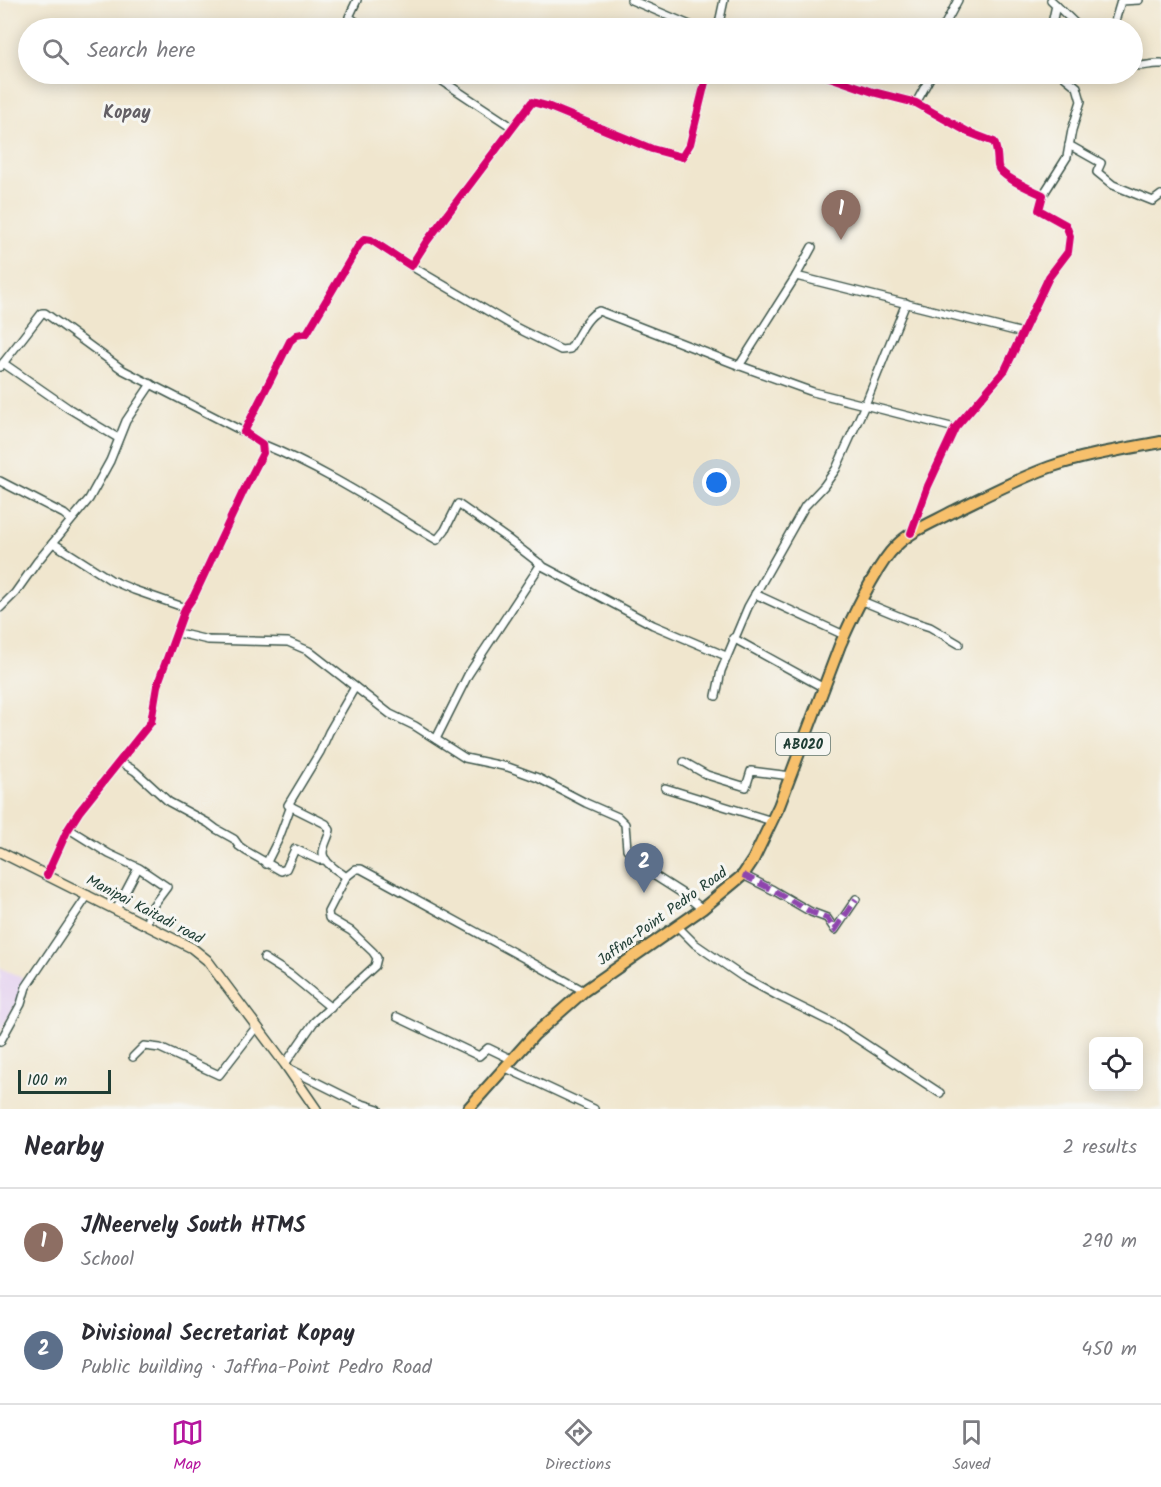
<!DOCTYPE html>
<html lang="en">
<head>
<meta charset="utf-8">
<style>
  :root { --surface:#fff; --page:#f2f2f3; --text:#2b2b33; --muted:#7c7c81; --line:#e1e1e2; --accent:#b5179e }
  body { margin:0; font-family:Kalam,sans-serif; background:var(--page); color:var(--text) }
  .controls { position:absolute; right:18px; bottom:18px; display:grid; overflow:hidden; border-radius:9px; box-shadow:0 3px 15px #0003 }
  .controls button { width:54px; height:54px; display:grid; place-items:center; padding:0; border:0; border-bottom:2px solid var(--line); background:var(--surface); color:var(--text); font:30px sans-serif }
  .scale { position:absolute; left:18px; bottom:15px; width:93px; box-sizing:border-box; padding-left:6px; border:3px solid #1f3d34; border-top:0; font-size:16px; line-height:21px; white-space:nowrap; color:#1f3d34; -webkit-text-stroke:4px #f6f6f2; paint-order:stroke }
  .you { position:absolute; left:717px; top:483px; width:21px; height:21px; margin:-15px; border:4px solid #fff; border-radius:50%; background:#1a73e8; box-shadow:0 0 0 9px #1a73e833 }
  .badge { display:grid; place-items:center; width:39px; height:39px; border-radius:50%; background:var(--accent); color:#fff; font-size:20px; font-weight:700 }
  .pin { position:absolute; translate:-50% -50px; filter:drop-shadow(0 2px 3px #0008) }
  .pin::after { content:''; position:absolute; top:32px; width:21px; height:18px; background:inherit; clip-path:polygon(0 0,100% 0,50% 100%) }
  .list { margin:0; padding:0; list-style:none }
  h2 { display:flex; justify-content:space-between; align-items:center; height:78px; margin:0; padding:0 24px; font-size:26px }
  h2 small { font-size:20px; font-weight:400; color:var(--muted) }
  .list li { display:grid; grid-template-columns:39px 1fr auto; gap:18px; align-items:center; box-sizing:border-box; height:108px; padding:0 24px; border-top:2px solid var(--line) }
  .list b { display:block; font-size:22px; white-space:nowrap }
  .list p { margin:0; font-size:20px; white-space:nowrap; color:var(--muted) }
  .list em { font-size:20px; font-style:normal; color:var(--muted) }
  .icon { flex:none; width:33px; height:33px; fill:none; stroke:currentColor; stroke-width:2; stroke-linecap:round; stroke-linejoin:round }
  .map { position:relative; flex:none; width:1161px; height:1109px; overflow:hidden }
  .search { position:absolute; background:var(--surface); box-shadow:0 3px 15px #0003; left:18px; right:18px; top:18px; height:66px; display:flex; align-items:center; gap:15px; box-sizing:border-box; padding:0 21px; border-radius:33px; color:var(--muted); font-size:22px }
  .sheet { height:294px; background:var(--surface) }
  nav { display:flex; justify-content:space-around; align-items:center; box-sizing:border-box; height:84px; border-top:2px solid var(--line); background:var(--surface); font-size:16px; color:var(--muted) }
  nav a { display:grid; justify-items:center; gap:3px }
  nav .on { color:var(--accent) }
  .map>svg:first-child { display:block }
  .built { fill:#e5d3f0 }
  .lines { fill:none; stroke-linecap:round; stroke-linejoin:round }
  .street-casing { stroke:#3e564b; stroke-width:10 }
  .secondary-casing { stroke:#3e564b; stroke-width:12 }
  .primary-casing { stroke:#3e564b; stroke-width:14 }
  .street { stroke:#fff; stroke-width:7 }
  .secondary { stroke:#fce6c4; stroke-width:9 }
  .primary { stroke:#f7c06c; stroke-width:10 }
  .quiet { stroke:#8e44ad; stroke-width:6; stroke-dasharray:12 6; stroke-linecap:butt }
  .cycleway-casing { stroke:#f6f6f2; stroke-width:11 }
  .cycleway { stroke:#d6006c; stroke-width:8 }
  .labels { text-anchor:middle; stroke-width:6; stroke-linejoin:round; paint-order:stroke }
  .shield { fill:#f6f6f2; stroke:#60746d; stroke-width:1.5 }
  .shield-label { font-size:14px; font-weight:bold; fill:#1f3d34 }
  .street-label { font-size:15px; fill:#1f3d34; stroke:#f6f6f2 }
  .quarter-label { font-size:18px; font-weight:bold; fill:#625e64; stroke:#f6f6f2 }
</style>
</head>
<body>
<div class="map">
<svg width="1161" height="1109" viewBox="0 0 1161 1109">
  <rect width="100%" height="100%" fill="#f6f6f2"/>
  <filter id="ink" filterUnits="userSpaceOnUse"><feTurbulence type="fractalNoise" baseFrequency=".0167" numOctaves="2"/><feDisplacementMap in="SourceGraphic" scale="12" xChannelSelector="R" yChannelSelector="G"/><feConvolveMatrix kernelMatrix="1 2 1 2 8 2 1 2 1" color-interpolation-filters="sRGB"/></filter>
  <filter id="wash" filterUnits="userSpaceOnUse"><feTurbulence type="fractalNoise" baseFrequency=".008" numOctaves="4" result="noise"/><feDisplacementMap in="SourceGraphic" scale="24" xChannelSelector="R" yChannelSelector="G"/><feGaussianBlur stdDeviation="1.35" result="paint"/><feColorMatrix in="noise" values="0 0 0 0 0 0 0 0 0 0 0 0 0 0 0 0 0 1.4 0 .05"/><feComposite in="paint" operator="in"/></filter>
  <g filter="url(#wash)">
    <rect width="100%" height="100%" fill="#f0e6ce"/>
    <polygon class="built" points="0,968 30,981 0,1032"/>
  </g>
  <g filter="url(#ink)">
    <g class="lines">
      <defs>
        <g id="street">
          <polyline points="357,0 349,17 365,28"/>
          <polyline points="631,0 697,28"/>
          <polyline points="1051,0 1080,28"/>
          <polyline points="718,28 724,0"/>
          <polyline points="943,28 958,0"/>
          <polyline points="1051,28 1056,5"/>
          <polyline points="1113,28 1121,1 1139,0"/>
          <path d="M1132 65C1143 68 1150 63 1161 64"/>
          <polyline points="432,74 512,127"/>
          <path d="M821 74 873 92 916 103 968 132 994 142C998 151 997 157 998 166 1000 177 1033 190 1043 195L1039 210 1066 225 1070 236 1068 252 1049 277 1005 370 955 428 928 486 911 533"/>
          <polyline points="916,103 932,74"/>
          <polyline points="1069,145 1101,163 1097,172 1113,185 1153,201 1161,195"/>
          <polyline points="1043,195 1067,157 1072,130 1081,101 1077,87 1061,74"/>
          <polyline points="812,247 796,276 1023,333"/>
          <path d="M411 266 515 327 561 350 570 349C578 337 586 316 599 311L735 364 813 392 955 428"/>
          <polyline points="3,363 68,408 118,438"/>
          <polyline points="739,366 796,276"/>
          <polyline points="0,367 42,313 45,313 123,370 244,432"/>
          <path d="M262 444C324 469 380 506 437 540L445 530 458 504 508 539 544 567 653 625 726 656"/>
          <polyline points="0,481 64,514 71,520"/>
          <polyline points="53,543 111,580 134,590 186,608"/>
          <polyline points="755,594 844,635"/>
          <polyline points="862,601 908,620 930,627 959,644"/>
          <polyline points="0,608 15,593 37,562 89,499 110,461 126,421 151,384"/>
          <polyline points="178,633 208,640 288,642 309,651 390,714 415,726 465,758 508,767 538,778 586,803 618,817 625,824 627,849 644,869 688,897 702,909"/>
          <polyline points="733,638 824,688"/>
          <polyline points="716,696 721,671 748,607 805,506 824,486 836,469 865,405 906,303"/>
          <polyline points="436,739 468,675 541,564"/>
          <polyline points="120,762 135,771 169,802 208,823 216,829 234,839 239,846 246,851 281,871 286,869 295,849 319,860 326,860"/>
          <polyline points="684,762 707,775 746,787 751,771 791,776"/>
          <polyline points="665,788 772,821"/>
          <polyline points="69,829 109,854 139,868 167,887 149,911 147,925"/>
          <polyline points="266,864 279,838 291,806"/>
          <polyline points="47,875 67,831 79,812 151,722 157,686 185,609 194,596 243,492 263,453 262,444 244,432 290,341 297,335 307,333 359,245 365,239 371,240 411,266 427,241 532,102 547,106 652,149 682,157 690,144 707,74"/>
          <polyline points="743,875 773,890 811,912 827,918 835,930 856,899"/>
          <path d="M346 877C339 871 323 863 323 853 323 846 329 837 330 830L326 824 288 805 320 752 329 732 355 687"/>
          <polyline points="116,910 138,868"/>
          <polyline points="678,927 695,944 743,977 778,996 835,1024 940,1093"/>
          <polyline points="264,958 291,975 331,1008"/>
          <polyline points="397,1017 479,1056 488,1048 513,1060"/>
          <polyline points="0,1042 21,1004 26,987 88,895"/>
          <polyline points="133,1057 144,1046 160,1048 219,1075 257,1026"/>
          <polyline points="285,1064 314,1022 375,966 377,958 373,952 351,931 329,918 328,912 346,877 356,869 361,869 584,991"/>
          <polyline points="288,1068 356,1102 378,1109"/>
          <polyline points="506,1068 594,1109"/>
        </g>
        <polyline id="secondary" points="0,852 192,948 207,960 285,1064 316,1109"/>
        <path id="primary" d="M468 1109 534 1035 584 991 702 909 743 875 753 860 779 806 840 645C852 618 875 567 896 546 912 530 934 522 954 511 985 496 1017 479 1050 467 1085 455 1124 449 1161 442"/>
      </defs>
      <use href="#street" class="street-casing"/>
      <use href="#secondary" class="secondary-casing"/>
      <use href="#primary" class="primary-casing"/>
      <use href="#street" class="street"/>
      <use href="#secondary" class="secondary"/>
      <use href="#primary" class="primary"/>
      <polyline class="quiet" points="743,875 773,890 811,912 827,918 835,930 856,899"/>
      <defs>
        <g id="cycleway">
          <path d="M821 74 873 92 916 103 968 132 994 142C998 151 997 157 998 166 1000 177 1033 190 1043 195L1039 210 1066 225 1070 236 1068 252 1049 277 1005 370 955 428 928 486 911 533"/>
          <polyline points="47,875 67,831 79,812 151,722 157,686 185,609 194,596 243,492 263,453 262,444 244,432 290,341 297,335 307,333 359,245 365,239 371,240 411,266 427,241 532,102 547,106 652,149 682,157 690,144 707,74"/>
        </g>
      </defs>
      <use href="#cycleway" class="cycleway-casing"/>
      <use href="#cycleway" class="cycleway"/>
    </g>
  </g>
  <g class="labels">
    <rect class="shield" x="776" y="733" width="54" height="22" rx="4.5"/>
    <g class="shield-label">
      <text x="803" y="749">AB020</text>
    </g>
    <g class="street-label">
      <text transform="translate(145 909) rotate(28)" y="5">Manipai Kaitadi road</text>
      <text transform="translate(662 916) rotate(-36)" y="5">Jaffna-Point Pedro Road</text>
    </g>
    <g class="quarter-label">
      <text x="127" y="118">Kopay</text>
    </g>
  </g>
</svg>
<div class="controls">
<button><svg class="icon" aria-label="locate" viewBox="0 0 24 24"><circle cx="12" cy="12" r="6"/><path d="M12 2v4M12 18v4M2 12h4M18 12h4"/></svg></button>
</div>
<div class="scale">100 m</div>
<div class="you"></div>
<div class="pin badge" style="left:841px;top:240px;background:#8d6e63">1</div>
<div class="pin badge" style="left:644px;top:893px;background:#5c6f8a">2</div>
<div class="search"><svg class="icon" aria-label="search" viewBox="0 0 24 24"><circle cx="10" cy="10" r="6"/><path d="M15 15l6 6"/></svg>Search here</div>
</div>
<section class="sheet">
<h2>Nearby<small>2 results</small></h2>
<ul class="list">
<li><span class="badge" style="background:#8d6e63">1</span><div><b>J/Neervely South HTMS</b><p>School</p></div><em>290 m</em></li>
<li><span class="badge" style="background:#5c6f8a">2</span><div><b>Divisional Secretariat Kopay</b><p>Public building · Jaffna-Point Pedro Road</p></div><em>450 m</em></li>
</ul>
</section>
<nav>
<a class="on"><svg class="icon" aria-label="map" viewBox="0 0 24 24"><path d="M3 6l6-2 6 2 6-2v14l-6 2-6-2-6 2zM9 4v14M15 6v14"/></svg>Map</a>
<a><svg class="icon" aria-label="directions" viewBox="0 0 24 24"><path d="M12 3l9 9-9 9-9-9zM9 14v-3h6M13 9l2 2-2 2"/></svg>Directions</a>
<a><svg class="icon" aria-label="saved" viewBox="0 0 24 24"><path d="M7 4h10v16l-5-4-5 4z"/></svg>Saved</a>
</nav>
</body>
</html>
